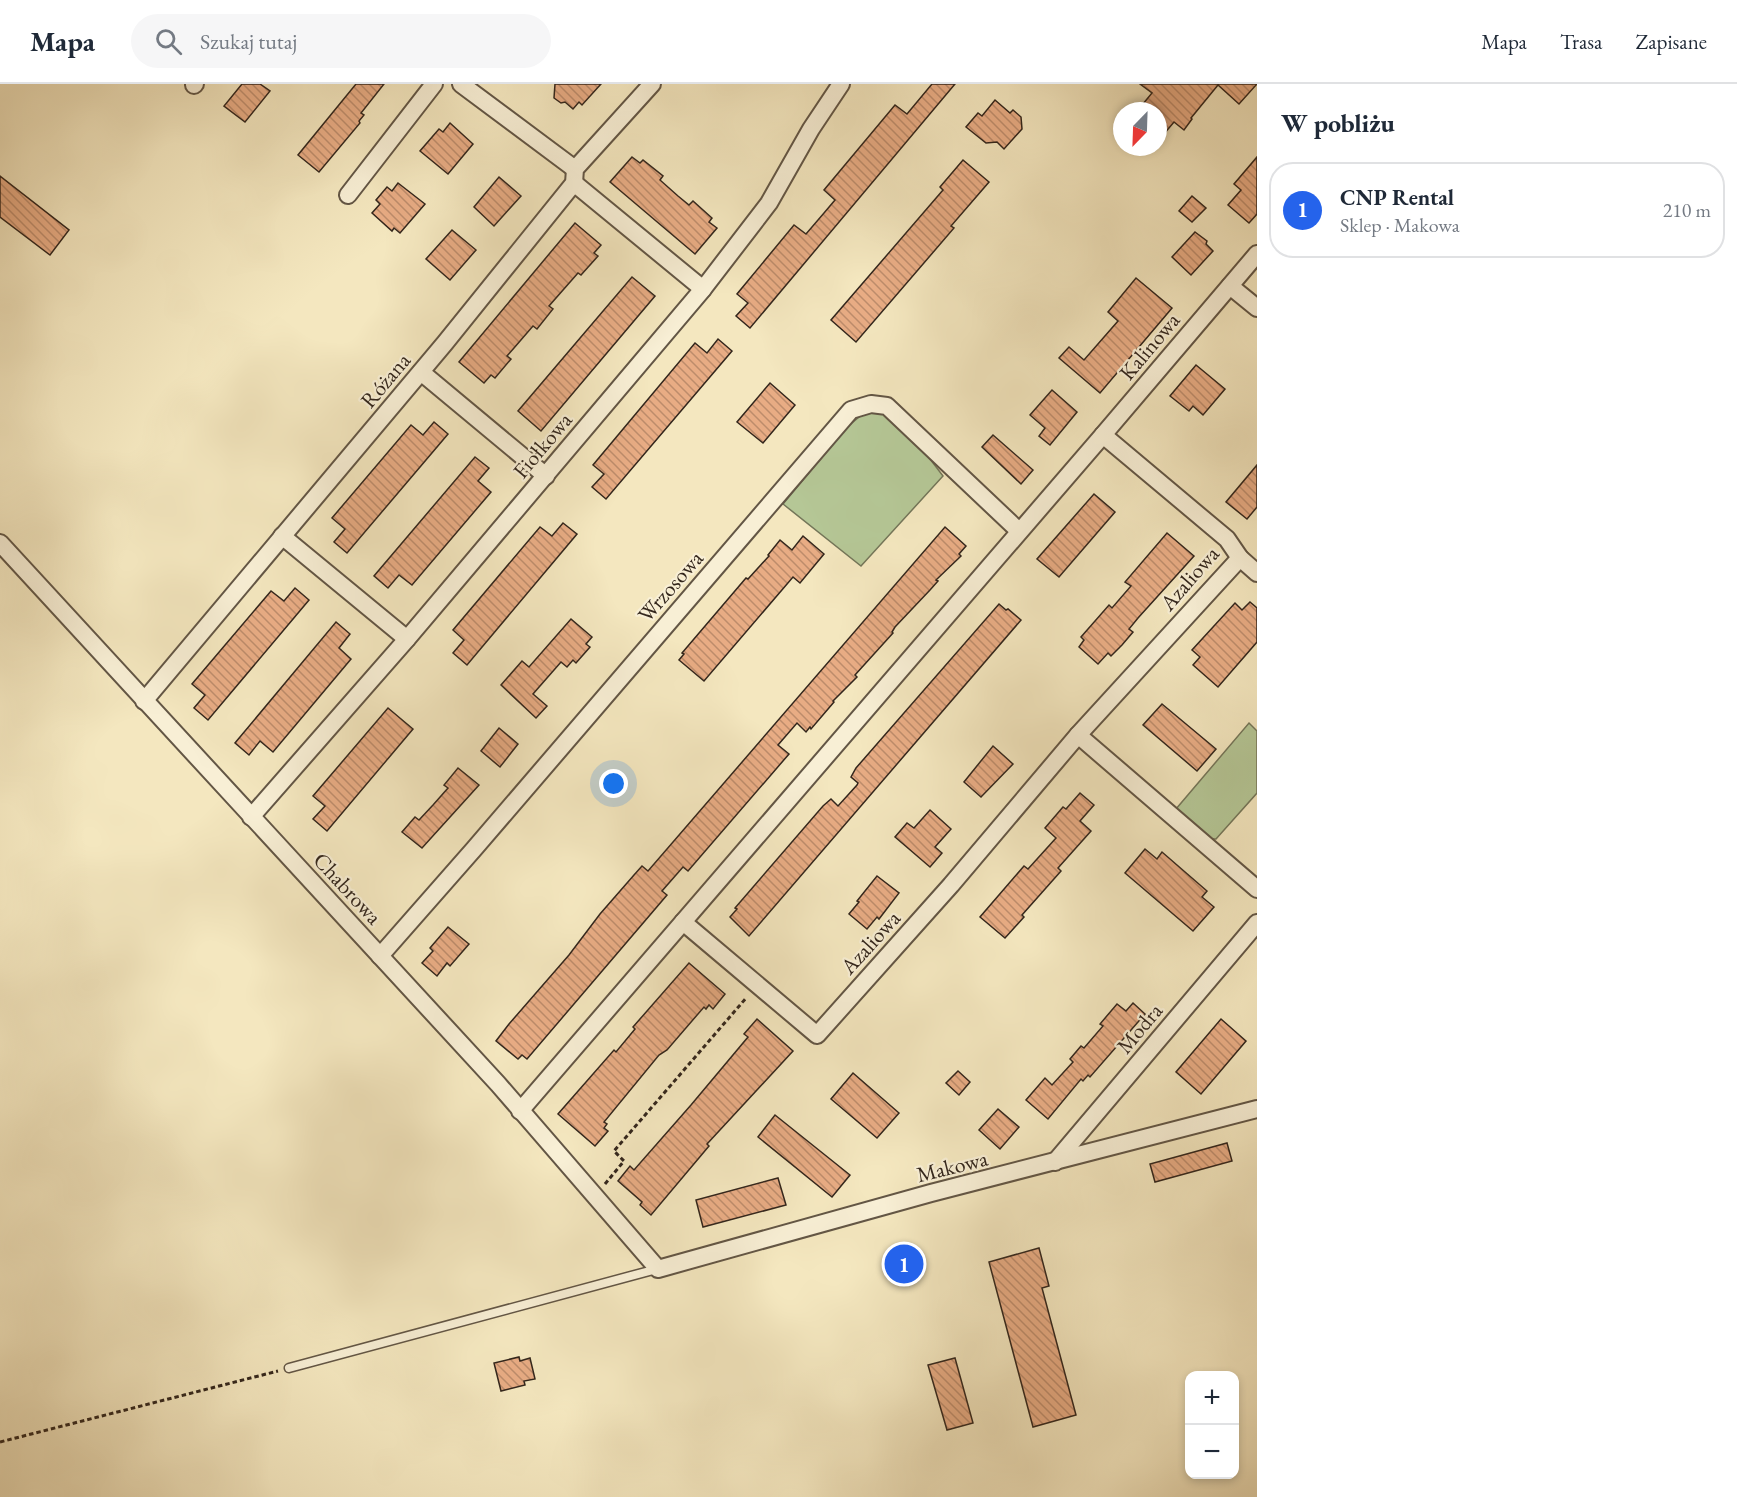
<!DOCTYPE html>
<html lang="pl">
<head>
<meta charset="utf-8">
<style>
  :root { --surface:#fff; --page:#f6f6f7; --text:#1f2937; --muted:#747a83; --line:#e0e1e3; --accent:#2563eb }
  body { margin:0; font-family:"EB Garamond",serif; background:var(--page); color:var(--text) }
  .controls { position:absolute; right:18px; bottom:18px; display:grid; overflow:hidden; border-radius:12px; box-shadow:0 3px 9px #0003 }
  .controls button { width:54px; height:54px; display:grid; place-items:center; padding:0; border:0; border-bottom:2px solid var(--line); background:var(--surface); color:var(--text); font:30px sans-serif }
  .compass { position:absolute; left:1113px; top:18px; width:54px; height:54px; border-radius:50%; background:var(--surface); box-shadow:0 3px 9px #0003; rotate:203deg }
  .you { position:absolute; left:614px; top:700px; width:21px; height:21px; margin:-15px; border:4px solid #fff; border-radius:50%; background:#1a73e8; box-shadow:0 0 0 9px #1a73e833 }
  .badge { display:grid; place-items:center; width:39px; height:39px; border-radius:50%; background:var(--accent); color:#fff; font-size:20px; font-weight:700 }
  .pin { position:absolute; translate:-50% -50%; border:3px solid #fff; box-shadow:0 2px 6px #0006 }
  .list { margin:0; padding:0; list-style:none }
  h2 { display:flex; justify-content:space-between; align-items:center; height:78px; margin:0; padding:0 24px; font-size:26px }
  h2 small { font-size:20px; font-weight:400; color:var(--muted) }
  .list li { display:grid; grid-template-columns:39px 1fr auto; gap:18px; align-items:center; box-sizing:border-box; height:96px; margin:0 12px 12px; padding:0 12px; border:2px solid var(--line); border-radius:24px }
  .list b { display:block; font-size:22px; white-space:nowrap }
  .list p { margin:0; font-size:20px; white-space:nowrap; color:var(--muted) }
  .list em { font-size:20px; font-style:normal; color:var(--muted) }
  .icon { flex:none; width:33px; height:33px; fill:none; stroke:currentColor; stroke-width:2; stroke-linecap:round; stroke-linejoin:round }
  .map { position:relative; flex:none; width:1257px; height:1413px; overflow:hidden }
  header { display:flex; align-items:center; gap:36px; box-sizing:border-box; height:84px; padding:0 30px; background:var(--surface); border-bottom:2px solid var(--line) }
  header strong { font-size:28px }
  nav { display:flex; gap:33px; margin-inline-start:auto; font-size:21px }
  .search { width:420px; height:54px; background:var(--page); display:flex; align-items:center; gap:15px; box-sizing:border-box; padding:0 21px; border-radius:33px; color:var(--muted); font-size:22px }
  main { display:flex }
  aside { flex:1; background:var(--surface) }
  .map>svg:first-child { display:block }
  .green { fill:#b5c796; stroke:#747659; stroke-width:1.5 }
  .building { fill:url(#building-back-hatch); stroke:#33261c; stroke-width:1.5 }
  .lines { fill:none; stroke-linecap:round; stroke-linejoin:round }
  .service-casing { stroke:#635645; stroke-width:11 }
  .minor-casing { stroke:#635645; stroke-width:20 }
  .path { stroke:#33261c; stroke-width:3; stroke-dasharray:4.5 3; stroke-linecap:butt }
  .service { stroke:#f8efd5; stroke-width:8 }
  .minor { stroke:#f8efd5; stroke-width:16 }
  .labels { text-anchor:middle; stroke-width:4.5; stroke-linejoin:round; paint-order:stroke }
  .street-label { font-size:22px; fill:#33261c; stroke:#f8efd5 }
</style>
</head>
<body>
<header>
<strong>Mapa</strong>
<div class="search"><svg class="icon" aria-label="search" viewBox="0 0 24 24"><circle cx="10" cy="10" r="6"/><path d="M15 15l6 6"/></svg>Szukaj tutaj</div>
<nav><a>Mapa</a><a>Trasa</a><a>Zapisane</a></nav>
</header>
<main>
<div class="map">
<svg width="1257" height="1413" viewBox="0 0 1257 1413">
  <defs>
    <pattern id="building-back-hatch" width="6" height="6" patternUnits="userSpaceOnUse" patternTransform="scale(1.5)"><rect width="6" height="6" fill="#e8ac84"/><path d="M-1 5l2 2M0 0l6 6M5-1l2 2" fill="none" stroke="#bd8c6b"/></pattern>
  </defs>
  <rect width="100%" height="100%" fill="#f4e7bf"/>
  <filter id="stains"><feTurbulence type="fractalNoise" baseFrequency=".00333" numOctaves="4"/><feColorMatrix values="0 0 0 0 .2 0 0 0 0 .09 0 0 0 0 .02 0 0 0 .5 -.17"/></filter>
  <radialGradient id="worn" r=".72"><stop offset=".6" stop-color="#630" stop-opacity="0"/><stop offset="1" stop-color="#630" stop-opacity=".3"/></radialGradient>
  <g class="green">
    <polygon points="884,327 911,350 943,392 861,482 783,420 847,343 864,329"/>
    <polygon points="1249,639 1257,647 1257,709 1216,755 1212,755 1176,725"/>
  </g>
  <g class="building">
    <polygon points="242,0 260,0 270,7 245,38 224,22"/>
    <polygon points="356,0 384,0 361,29 364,31 359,37 360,39 319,88 298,71"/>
    <polygon points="555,0 601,0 582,21 579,18 573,25 565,18 561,19 554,14"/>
    <polygon points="932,0 955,0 750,244 736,232 748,219 737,210 794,141 806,150 824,129 835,116 824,106 895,21 907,30"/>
    <polygon points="1140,0 1257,0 1239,20 1218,1 1191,34 1192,35 1184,46 1174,38 1158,57 1158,27 1151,27 1143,20 1152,9"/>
    <polygon points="995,16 1010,29 1013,26 1021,33 1022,45 1004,65 997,58 986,59 966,43 978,29 982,32"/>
    <polygon points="450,39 473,60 448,90 420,67 439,45 443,48"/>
    <polygon points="632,73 640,79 643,76 663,92 660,96 678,112 689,121 693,117 712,134 709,138 717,144 695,170 610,98"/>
    <polygon points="1257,73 1257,130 1249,139 1228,121 1241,106 1234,100"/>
    <polygon points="963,76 989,98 951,142 954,144 856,258 831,236 943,106 940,103"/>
    <polygon points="0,92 69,146 50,171 0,133"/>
    <polygon points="499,93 521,112 494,142 474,123"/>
    <polygon points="398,99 425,120 400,149 394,144 392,147 372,129 380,120 376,116 387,103 392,107"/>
    <polygon points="1192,112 1206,124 1192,138 1179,127"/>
    <polygon points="575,139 601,161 594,169 598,172 581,191 578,189 549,222 553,225 537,245 533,242 514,264 507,272 511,275 495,294 491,291 484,299 459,278"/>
    <polygon points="452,146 476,166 450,196 426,175"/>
    <polygon points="1195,148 1207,157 1206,160 1213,167 1191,191 1172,173"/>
    <polygon points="632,193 655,212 541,347 518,327"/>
    <polygon points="1136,194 1172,224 1100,309 1059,274 1069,263 1084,276 1118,237 1108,228"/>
    <polygon points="718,255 732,267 606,415 592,403 604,390 593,381 695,259 707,269"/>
    <polygon points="1196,281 1225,305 1203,331 1193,322 1189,327 1170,312"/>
    <polygon points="770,299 795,321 763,359 737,338"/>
    <polygon points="1052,306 1077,328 1050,361 1039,352 1045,344 1030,331"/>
    <polygon points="434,338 448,350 347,469 334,458 345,445 332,434 411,341 423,351"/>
    <polygon points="993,351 1033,386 1021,400 982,363"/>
    <polygon points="475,373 489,384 478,397 491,408 412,501 399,491 388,504 374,492"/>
    <polygon points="1257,381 1257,423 1247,435 1226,418"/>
    <polygon points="1094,410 1115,428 1059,493 1037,475"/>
    <polygon points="563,439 577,450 467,581 453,569 464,556 453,546 540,443 552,452"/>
    <polygon points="945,443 966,462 959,470 961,472 936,496 938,497 930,506 895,543 892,548 893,549 855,591 857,593 833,617 834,618 811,645 810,643 806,648 797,639 778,661 789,670 688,787 683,783 662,807 667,811 527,975 522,971 518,975 496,957 509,940 569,871 600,830 634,791 642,782 648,787"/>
    <polygon points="1167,449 1194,472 1138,534 1129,545 1133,548 1122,561 1111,572 1108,569 1098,580 1079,563 1084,556 1081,553 1109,521 1112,524 1131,502 1125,498"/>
    <polygon points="803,452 824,470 800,499 793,493 704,597 679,576 684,570 682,569 746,494 748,495 769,472 768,471 780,456 792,466"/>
    <polygon points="295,504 309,516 208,636 194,624 205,611 192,600 271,507 284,517"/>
    <polygon points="1250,518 1257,524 1257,558 1218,603 1193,581 1200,573 1192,566 1235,519 1242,526"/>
    <polygon points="999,520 1006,526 1008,525 1021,536 749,852 730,833 737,825 735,824 823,722 831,715 838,722 857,701 858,699 851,693 856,684"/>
    <polygon points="571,535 592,553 586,560 590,563 576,579 573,576 567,583 561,578 533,610 547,622 536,634 501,601 522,577 529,583"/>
    <polygon points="336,538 350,550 339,564 351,575 273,668 260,657 249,671 235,659"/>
    <polygon points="1162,620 1216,665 1197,687 1143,641"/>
    <polygon points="388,624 413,645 327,747 313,735 325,722 313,712"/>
    <polygon points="499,644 518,660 500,683 481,667"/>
    <polygon points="993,662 1013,680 981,713 964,698"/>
    <polygon points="458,684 479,701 422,764 402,748 415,733 419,736 433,721 448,704 444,701"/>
    <polygon points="1080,709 1094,721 1080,737 1091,747 1058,784 1061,787 1022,831 1024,833 1005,854 980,833 1024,782 1028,785 1056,754 1045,744 1063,723 1066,725"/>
    <polygon points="930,726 951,745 935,763 942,769 930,783 895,753 907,739 914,744"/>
    <polygon points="1145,765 1157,775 1162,768 1207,807 1202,813 1214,823 1193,847 1125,789"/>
    <polygon points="877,792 899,809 879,835 877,833 867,845 849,830 859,818 857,817"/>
    <polygon points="448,843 469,860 450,882 447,879 437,892 422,879 433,867 430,864"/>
    <polygon points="689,879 725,910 713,925 709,921 706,925 704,923 667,966 659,971 604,1038 607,1040 604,1044 608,1047 595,1062 558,1030 614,966 616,968 635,945 633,943"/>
    <polygon points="1133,919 1145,930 1090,993 1088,991 1083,997 1081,995 1048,1035 1026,1016 1045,994 1052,1001 1073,978 1070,975 1081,962 1084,964 1103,942 1100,940 1117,920 1126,927"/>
    <polygon points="757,935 793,967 707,1060 709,1062 651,1131 640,1121 642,1118 618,1097 630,1082 634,1086 691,1021 748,953 744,950"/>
    <polygon points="1221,935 1246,957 1201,1010 1176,988"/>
    <polygon points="958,987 970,998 959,1011 946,999"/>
    <polygon points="853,989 899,1029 877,1054 831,1015"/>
    <polygon points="998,1025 1019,1043 1000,1065 979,1046"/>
    <polygon points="775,1031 850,1091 832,1113 758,1053"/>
    <polygon points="1227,1059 1232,1077 1155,1098 1150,1080"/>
    <polygon points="778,1094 786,1121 703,1143 696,1116"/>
    <polygon points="1039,1164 1049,1202 1042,1204 1076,1331 1033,1343 989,1178"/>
    <polygon points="916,1168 919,1183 901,1188 898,1173"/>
    <polygon points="519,1273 520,1277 530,1274 535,1295 524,1297 525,1301 501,1307 494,1279"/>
    <polygon points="955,1274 973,1339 947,1346 928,1281"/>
  </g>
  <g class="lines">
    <defs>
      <polyline id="service" points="289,1284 657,1185"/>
      <g id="minor">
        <polyline points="461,0 575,85"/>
        <polyline points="194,1 195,0"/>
        <polyline points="574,99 703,205"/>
        <polyline points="348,111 434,0"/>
        <polyline points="1230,202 1257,224"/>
        <polyline points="421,288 546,392"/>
        <polyline points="282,452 407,555"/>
        <polyline points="0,459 498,1000 658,1185 931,1109 1257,1025"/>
        <polyline points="1240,474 1257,489"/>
        <polyline points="144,617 445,259 574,99 575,85 652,0"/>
        <polyline points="1078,651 1257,805"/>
        <polyline points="251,733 407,555 703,205 769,119 811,45 841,0"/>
        <polyline points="683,838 817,951 951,801 1078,651 1240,474 1227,455 1103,351"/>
        <polyline points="380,872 474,765 851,326 871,320 887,322 1019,447"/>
        <polyline points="520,1027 1103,351 1257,170"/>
        <polyline points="1055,1078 1257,839"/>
      </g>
    </defs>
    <use href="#service" class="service-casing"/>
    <use href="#minor" class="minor-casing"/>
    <g class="path">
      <polyline points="605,1100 624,1077 614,1067 747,913"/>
      <polyline points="0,1358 278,1287"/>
    </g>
    <use href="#service" class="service"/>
    <use href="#minor" class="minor"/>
  </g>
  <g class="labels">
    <g class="street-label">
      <text transform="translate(1149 262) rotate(-50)" y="8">Kalinowa</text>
      <text transform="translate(385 296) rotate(-50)" y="8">Różana</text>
      <text transform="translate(542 361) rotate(-50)" y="8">Fiołkowa</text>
      <text transform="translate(1189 494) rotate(-49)" y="8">Azaliowa</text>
      <text transform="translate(670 502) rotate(-49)" y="8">Wrzosowa</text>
      <text transform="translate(348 804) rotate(47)" y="8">Chabrowa</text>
      <text transform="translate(870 858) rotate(-48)" y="8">Azaliowa</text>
      <text transform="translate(1139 944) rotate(-50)" y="8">Modra</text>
      <text transform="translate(952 1082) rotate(-14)" y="8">Makowa</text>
    </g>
  </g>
  <rect width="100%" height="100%" filter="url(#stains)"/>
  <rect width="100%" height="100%" fill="url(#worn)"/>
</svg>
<div class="controls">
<button>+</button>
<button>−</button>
</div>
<svg class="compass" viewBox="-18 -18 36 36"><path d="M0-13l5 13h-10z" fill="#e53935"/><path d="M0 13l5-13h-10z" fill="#747a83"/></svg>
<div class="you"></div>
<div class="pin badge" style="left:904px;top:1180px">1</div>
</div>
<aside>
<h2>W pobliżu<small></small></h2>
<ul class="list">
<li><span class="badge">1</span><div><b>CNP Rental</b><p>Sklep · Makowa</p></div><em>210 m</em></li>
</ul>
</aside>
</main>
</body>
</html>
